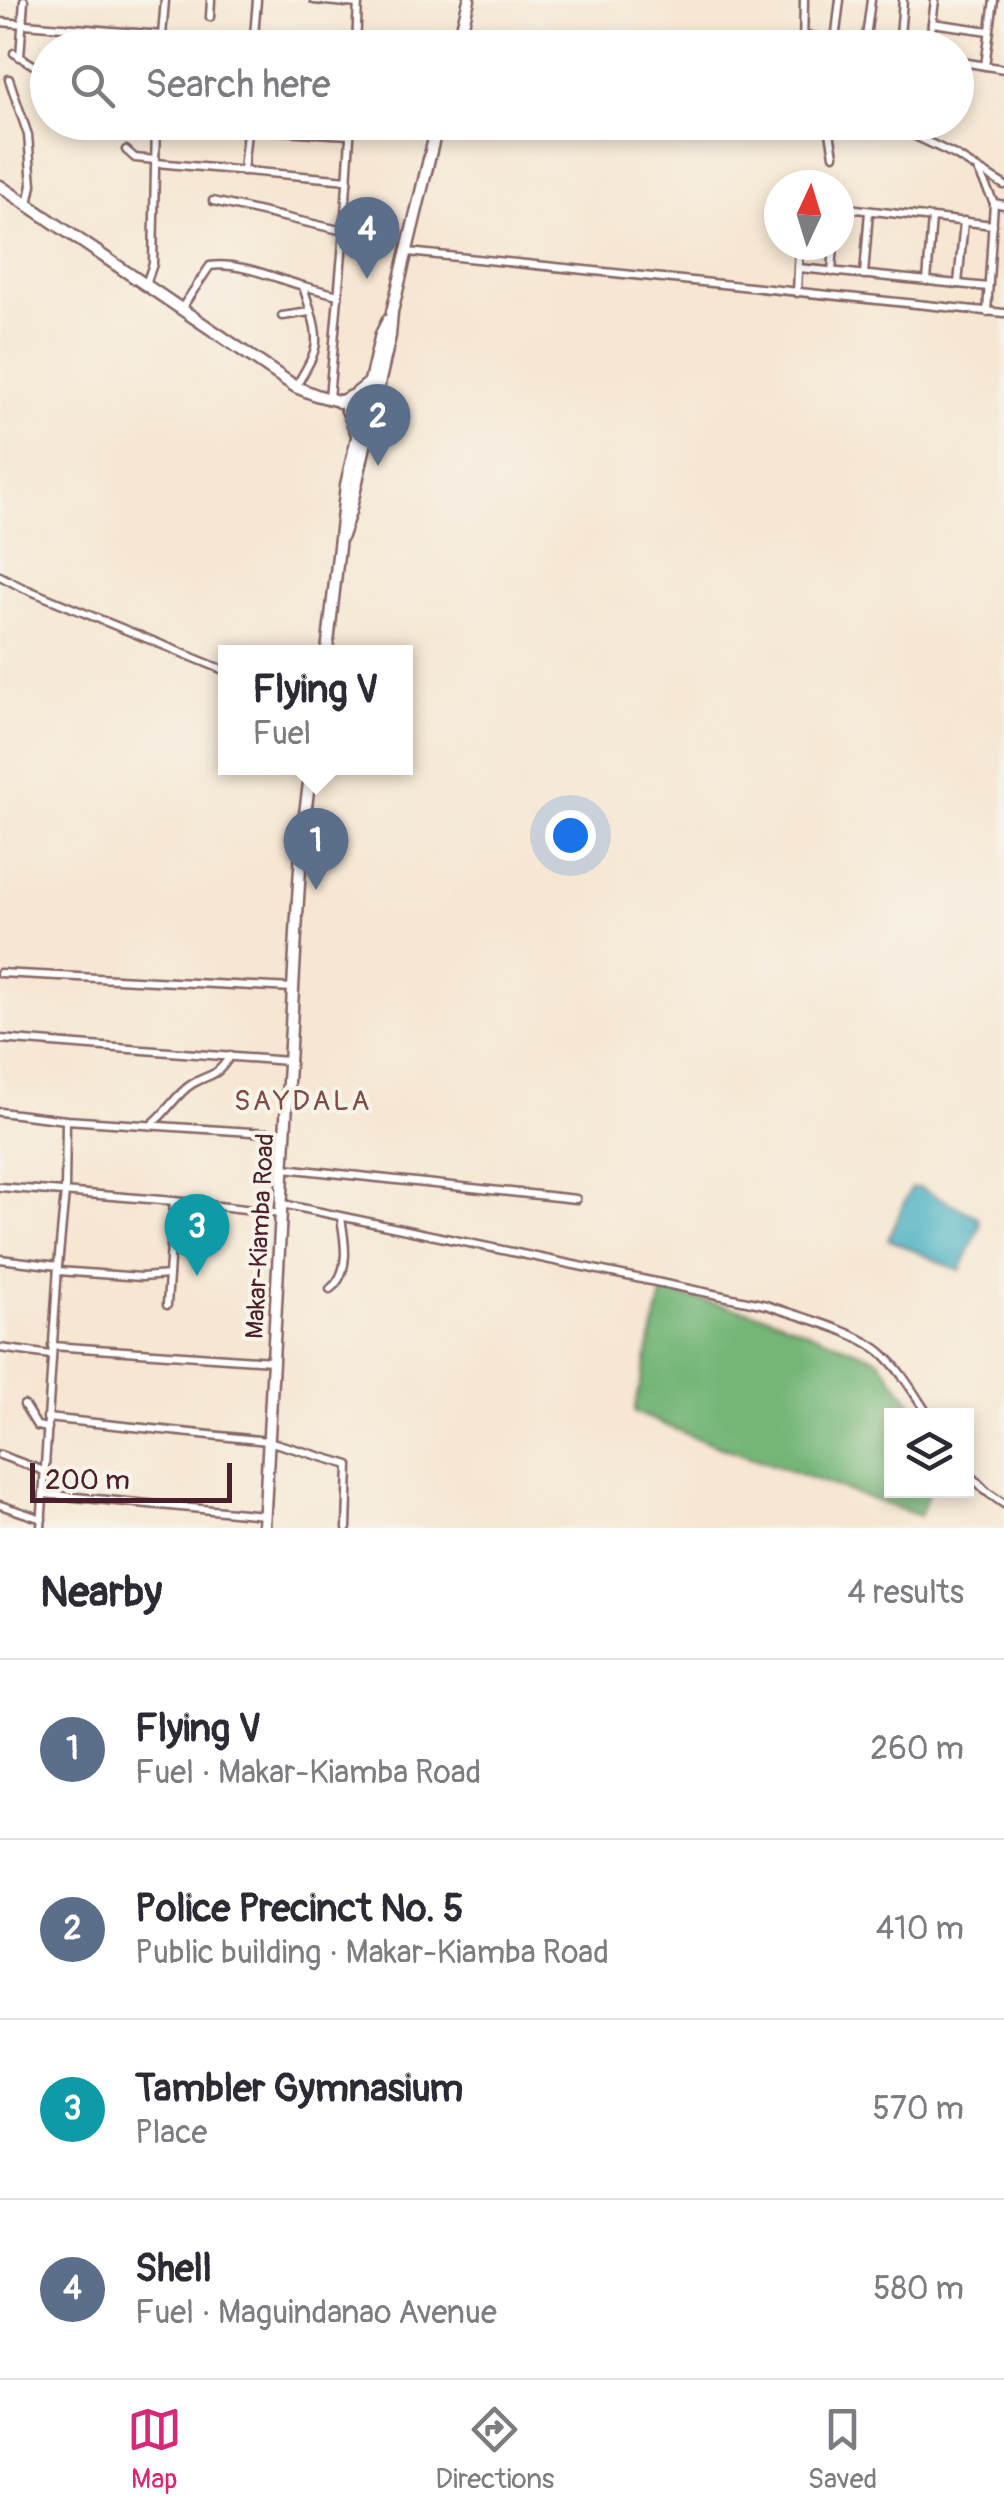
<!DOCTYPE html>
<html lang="en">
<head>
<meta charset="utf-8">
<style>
  :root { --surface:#fff; --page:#f7f7f7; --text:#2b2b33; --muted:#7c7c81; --line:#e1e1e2; --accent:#db2777 }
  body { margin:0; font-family:Pangolin,sans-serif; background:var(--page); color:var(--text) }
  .controls { position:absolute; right:30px; bottom:30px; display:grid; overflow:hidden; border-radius:0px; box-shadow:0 5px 15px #0003 }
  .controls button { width:90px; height:90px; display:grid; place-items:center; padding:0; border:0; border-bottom:2px solid var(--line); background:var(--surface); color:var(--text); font:50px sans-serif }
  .compass { position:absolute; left:764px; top:170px; width:90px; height:90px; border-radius:50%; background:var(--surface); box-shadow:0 5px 15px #0003; rotate:4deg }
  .scale { position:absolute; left:30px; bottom:25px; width:202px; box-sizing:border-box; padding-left:10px; border:5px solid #4a1f2b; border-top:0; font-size:28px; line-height:35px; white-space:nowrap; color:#4a1f2b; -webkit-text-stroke:8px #f7f3e8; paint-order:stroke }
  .you { position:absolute; left:570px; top:835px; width:35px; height:35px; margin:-25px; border:8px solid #fff; border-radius:50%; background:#1a73e8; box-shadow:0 0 0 15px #1a73e833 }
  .badge { display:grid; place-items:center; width:65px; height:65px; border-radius:50%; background:var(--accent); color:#fff; font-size:32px; font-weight:700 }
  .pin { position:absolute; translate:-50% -82px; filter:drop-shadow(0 2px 5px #0008) }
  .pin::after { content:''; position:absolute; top:52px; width:35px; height:30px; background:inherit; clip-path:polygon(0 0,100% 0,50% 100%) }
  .popup { position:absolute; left:218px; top:645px; width:195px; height:130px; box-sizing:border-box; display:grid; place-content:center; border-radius:0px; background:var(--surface); filter:drop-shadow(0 2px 8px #0005); font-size:32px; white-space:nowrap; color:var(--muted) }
  .popup b { font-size:38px; color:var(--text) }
  .popup::after { content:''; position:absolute; left:50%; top:100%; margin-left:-20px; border:20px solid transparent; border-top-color:var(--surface) }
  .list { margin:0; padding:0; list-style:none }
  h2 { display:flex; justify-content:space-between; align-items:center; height:130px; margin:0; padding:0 40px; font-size:42px }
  h2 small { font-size:32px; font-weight:400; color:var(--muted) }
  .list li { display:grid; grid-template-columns:65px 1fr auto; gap:30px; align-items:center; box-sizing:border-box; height:180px; padding:0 40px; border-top:2px solid var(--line) }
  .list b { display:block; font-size:38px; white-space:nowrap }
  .list p { margin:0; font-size:32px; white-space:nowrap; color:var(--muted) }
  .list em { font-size:32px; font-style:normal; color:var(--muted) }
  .icon { flex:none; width:55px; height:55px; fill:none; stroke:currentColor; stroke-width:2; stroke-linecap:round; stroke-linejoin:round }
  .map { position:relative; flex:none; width:1004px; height:1528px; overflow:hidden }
  .search { position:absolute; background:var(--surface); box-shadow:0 5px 15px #0003; left:30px; right:30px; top:30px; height:110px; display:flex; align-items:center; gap:25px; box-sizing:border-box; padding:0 35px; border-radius:55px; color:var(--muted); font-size:38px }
  .sheet { height:850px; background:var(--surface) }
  nav { display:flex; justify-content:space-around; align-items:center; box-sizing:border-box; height:140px; border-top:2px solid var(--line); background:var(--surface); font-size:28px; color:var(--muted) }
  nav a { display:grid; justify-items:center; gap:5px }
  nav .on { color:var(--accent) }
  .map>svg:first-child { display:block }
  .forest { fill:#75b678; stroke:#606a52; stroke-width:2.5 }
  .water { fill:#42aec1; stroke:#466676; stroke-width:2.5 }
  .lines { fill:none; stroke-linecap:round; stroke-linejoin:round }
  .minor-casing { stroke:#866565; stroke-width:11 }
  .primary-casing { stroke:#866565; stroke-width:15 }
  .minor { stroke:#fff; stroke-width:6 }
  .primary { stroke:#fff; stroke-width:10 }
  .labels { text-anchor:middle; stroke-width:8; stroke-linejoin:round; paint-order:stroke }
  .street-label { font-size:25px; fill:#4a1f2b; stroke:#f7f3e8 }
  .neighbourhood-label { font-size:28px; letter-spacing:2.5px; fill:#7e4b48; stroke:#f7f3e8 }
</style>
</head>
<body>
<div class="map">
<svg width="1004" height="1528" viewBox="0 0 1004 1528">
  <rect width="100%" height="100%" fill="#f7f3e8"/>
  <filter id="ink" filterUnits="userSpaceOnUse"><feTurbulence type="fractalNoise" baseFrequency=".01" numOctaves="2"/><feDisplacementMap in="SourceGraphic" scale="20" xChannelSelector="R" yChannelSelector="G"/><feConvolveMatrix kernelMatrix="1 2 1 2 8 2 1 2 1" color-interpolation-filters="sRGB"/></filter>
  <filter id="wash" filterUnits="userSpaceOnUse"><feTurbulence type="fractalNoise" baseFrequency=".0048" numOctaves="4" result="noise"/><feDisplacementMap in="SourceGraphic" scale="40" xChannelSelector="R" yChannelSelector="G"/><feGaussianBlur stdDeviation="2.25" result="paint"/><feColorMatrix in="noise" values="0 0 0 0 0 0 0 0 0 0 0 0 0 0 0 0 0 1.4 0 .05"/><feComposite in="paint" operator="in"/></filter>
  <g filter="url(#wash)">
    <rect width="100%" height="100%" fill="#f6e6d2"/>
    <polygon class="forest" points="663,1291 768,1316 878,1359 921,1415 892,1416 892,1490 929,1491 920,1516 696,1438 634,1412"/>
    <polygon class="water" points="911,1188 920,1188 978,1217 980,1226 960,1271 888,1239"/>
  </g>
  <g filter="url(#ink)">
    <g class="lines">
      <defs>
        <g id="minor">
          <polyline points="314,0 358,4"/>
          <polyline points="210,17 211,0"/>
          <polyline points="0,22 162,35"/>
          <polyline points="932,23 989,31"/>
          <polyline points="803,35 888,48"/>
          <polyline points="253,41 334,48"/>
          <polyline points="835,41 840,0"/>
          <polyline points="865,45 871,0"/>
          <polyline points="161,48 165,0"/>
          <polyline points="253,48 257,0"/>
          <polyline points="356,48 358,0"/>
          <polyline points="583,48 678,44 741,48"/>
          <polyline points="803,48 804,0"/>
          <polyline points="899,48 903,0"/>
          <polyline points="929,48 935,0"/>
          <polyline points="14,53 38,68 48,69"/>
          <polyline points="20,57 24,0"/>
          <polyline points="956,61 1004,69"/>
          <polyline points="985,66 994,0"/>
          <polyline points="9,79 28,135 32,185 28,204"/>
          <polyline points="184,122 247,129 350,135"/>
          <polyline points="828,122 834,155"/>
          <polyline points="893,122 911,134 955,155 1004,185"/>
          <polyline points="126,150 135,158 156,160"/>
          <polyline points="156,163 348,180"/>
          <polyline points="978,170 994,203 987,312"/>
          <polyline points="243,171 248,122"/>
          <polyline points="213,201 344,231"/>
          <polyline points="994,203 1004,205"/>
          <polyline points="839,207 993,225"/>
          <polyline points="408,252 1004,313"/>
          <polyline points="799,268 988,287"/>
          <polyline points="832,272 834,245"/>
          <polyline points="864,275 869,211"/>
          <polyline points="927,281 932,218"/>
          <polyline points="146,284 153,264 156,122"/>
          <polyline points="958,284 964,221"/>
          <polyline points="797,293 799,245"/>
          <path d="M181 309 210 266C236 261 278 279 303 286"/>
          <polyline points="282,316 310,312"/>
          <path d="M296 387C303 373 315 357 316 342 317 324 308 304 303 286L338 295"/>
          <polyline points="329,398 344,231 351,122"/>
          <polyline points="0,576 21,587 226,671"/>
          <polyline points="0,973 293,988"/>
          <polyline points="0,1039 288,1061"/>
          <polyline points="0,1112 66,1120 284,1134"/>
          <path d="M153 1123C167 1112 177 1093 192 1084 212 1072 215 1079 230 1056"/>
          <polyline points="284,1168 576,1199"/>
          <polyline points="0,1187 174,1201 281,1213"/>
          <path d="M282 1204 766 1305C798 1316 857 1331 882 1353 901 1370 915 1395 929 1416"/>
          <polyline points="0,1259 58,1266"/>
          <polyline points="58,1271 141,1277 169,1275 174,1201"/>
          <path d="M330 1289C351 1273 345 1241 341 1218"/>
          <polyline points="167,1305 169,1275"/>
          <polyline points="52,1346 272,1361"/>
          <polyline points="0,1348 51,1355"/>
          <polyline points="24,1405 37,1426 48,1428"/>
          <polyline points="47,1418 268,1441 349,1465 347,1528"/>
          <polyline points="0,1455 44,1471"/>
          <polyline points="966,1471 987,1492 1004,1504"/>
          <polyline points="43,1494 265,1515"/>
          <polyline points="0,1505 42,1519"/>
          <polyline points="41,1528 58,1266 65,1192 66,1120"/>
        </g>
        <g id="primary">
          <polyline points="457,48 469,0"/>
          <polyline points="0,186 296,387 316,395 372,410"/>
          <polyline points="339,402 354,395 369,383"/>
          <polyline points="344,403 357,434"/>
          <polyline points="342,536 350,512 390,336 392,312 438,122"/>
          <polyline points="327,652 346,485 381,334 388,320"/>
          <polyline points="264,1528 297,915 302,837 311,768"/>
        </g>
      </defs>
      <use href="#minor" class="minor-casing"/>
      <use href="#primary" class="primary-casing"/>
      <use href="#minor" class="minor"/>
      <use href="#primary" class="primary"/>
    </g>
  </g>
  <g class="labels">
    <g class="street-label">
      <text transform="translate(259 1236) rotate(-87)" y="9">Makar-Kiamba Road</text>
    </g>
    <g class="neighbourhood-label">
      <text x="303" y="1110">SAYDALA</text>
    </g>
  </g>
</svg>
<div class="controls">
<button><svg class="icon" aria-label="layers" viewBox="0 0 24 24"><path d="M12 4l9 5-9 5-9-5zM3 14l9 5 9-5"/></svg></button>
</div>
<svg class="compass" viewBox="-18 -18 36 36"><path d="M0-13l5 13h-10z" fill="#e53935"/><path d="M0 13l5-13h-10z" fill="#7c7c81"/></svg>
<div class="scale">200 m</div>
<div class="you"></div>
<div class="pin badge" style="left:316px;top:890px;background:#5c6f8a">1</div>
<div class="popup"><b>Flying V</b>Fuel</div>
<div class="pin badge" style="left:378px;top:466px;background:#5c6f8a">2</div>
<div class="pin badge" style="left:197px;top:1276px;background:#0f9aa8">3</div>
<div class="pin badge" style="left:367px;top:279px;background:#5c6f8a">4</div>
<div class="search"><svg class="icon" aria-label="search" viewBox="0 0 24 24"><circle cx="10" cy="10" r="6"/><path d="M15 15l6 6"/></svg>Search here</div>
</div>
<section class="sheet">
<h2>Nearby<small>4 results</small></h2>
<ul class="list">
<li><span class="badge" style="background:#5c6f8a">1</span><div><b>Flying V</b><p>Fuel · Makar-Kiamba Road</p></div><em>260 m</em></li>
<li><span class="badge" style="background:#5c6f8a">2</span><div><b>Police Precinct No. 5</b><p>Public building · Makar-Kiamba Road</p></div><em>410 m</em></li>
<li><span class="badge" style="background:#0f9aa8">3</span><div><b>Tambler Gymnasium</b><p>Place</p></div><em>570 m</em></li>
<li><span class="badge" style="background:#5c6f8a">4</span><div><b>Shell</b><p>Fuel · Maguindanao Avenue</p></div><em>580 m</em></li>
</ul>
</section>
<nav>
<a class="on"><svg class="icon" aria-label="map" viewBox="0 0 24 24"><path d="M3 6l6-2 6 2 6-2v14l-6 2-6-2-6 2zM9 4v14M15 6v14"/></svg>Map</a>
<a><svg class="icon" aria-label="directions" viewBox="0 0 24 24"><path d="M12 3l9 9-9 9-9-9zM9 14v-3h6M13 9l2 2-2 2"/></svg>Directions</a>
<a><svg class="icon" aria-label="saved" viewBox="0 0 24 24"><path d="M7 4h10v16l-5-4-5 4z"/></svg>Saved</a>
</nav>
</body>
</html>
